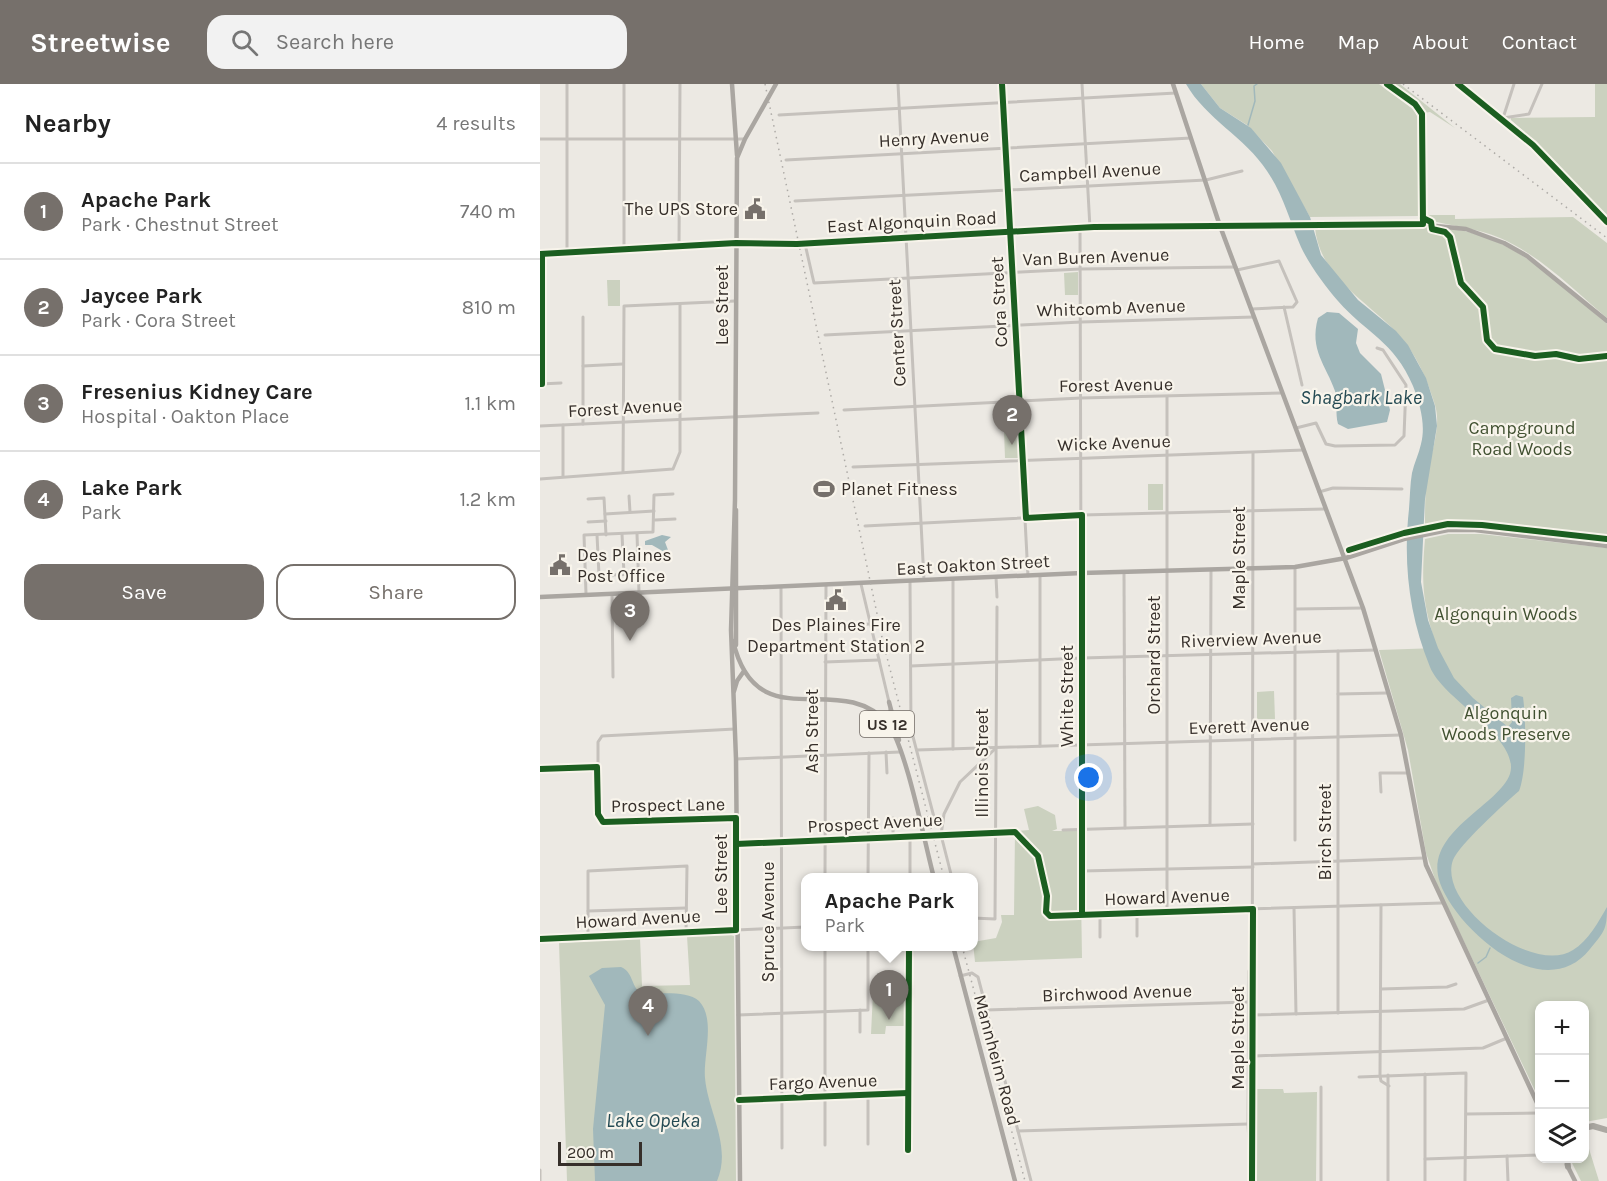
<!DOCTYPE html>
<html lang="en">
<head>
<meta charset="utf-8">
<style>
  :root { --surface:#fff; --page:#f2f2f2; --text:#222; --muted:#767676; --line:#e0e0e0; --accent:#76706b }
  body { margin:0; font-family:Karla,sans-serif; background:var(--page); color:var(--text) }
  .controls { position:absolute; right:18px; bottom:18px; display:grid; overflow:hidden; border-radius:12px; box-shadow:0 3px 9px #0003 }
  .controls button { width:54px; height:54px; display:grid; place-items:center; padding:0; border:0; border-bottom:2px solid var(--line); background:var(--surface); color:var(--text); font:30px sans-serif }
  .scale { position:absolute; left:18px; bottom:15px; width:84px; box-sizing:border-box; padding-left:6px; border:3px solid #362f2a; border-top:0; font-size:16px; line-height:21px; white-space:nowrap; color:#362f2a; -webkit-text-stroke:4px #f8f4eb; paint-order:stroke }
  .you { position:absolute; left:549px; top:694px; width:21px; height:21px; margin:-15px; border:4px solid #fff; border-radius:50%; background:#1a73e8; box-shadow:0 0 0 9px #1a73e833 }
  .badge { display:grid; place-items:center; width:39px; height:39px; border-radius:50%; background:var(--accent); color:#fff; font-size:20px; font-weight:700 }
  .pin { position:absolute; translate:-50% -50px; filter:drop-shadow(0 2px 3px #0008) }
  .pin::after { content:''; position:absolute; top:32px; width:21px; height:18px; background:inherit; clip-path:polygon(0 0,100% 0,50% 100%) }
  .popup { position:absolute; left:261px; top:789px; width:177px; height:78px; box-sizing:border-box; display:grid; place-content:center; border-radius:12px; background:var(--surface); filter:drop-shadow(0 2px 4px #0005); font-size:20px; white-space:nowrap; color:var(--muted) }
  .popup b { font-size:22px; color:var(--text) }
  .popup::after { content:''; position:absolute; left:50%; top:100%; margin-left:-12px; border:12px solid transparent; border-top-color:var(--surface) }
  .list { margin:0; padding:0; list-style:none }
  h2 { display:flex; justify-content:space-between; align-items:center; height:78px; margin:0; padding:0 24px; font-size:26px }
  h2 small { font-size:20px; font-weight:400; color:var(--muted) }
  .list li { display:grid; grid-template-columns:39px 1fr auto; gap:18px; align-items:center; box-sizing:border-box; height:96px; padding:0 24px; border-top:2px solid var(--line) }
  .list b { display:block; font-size:22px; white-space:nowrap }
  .list p { margin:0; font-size:20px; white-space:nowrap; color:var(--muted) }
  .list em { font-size:20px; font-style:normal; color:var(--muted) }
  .actions { display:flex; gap:12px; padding:18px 24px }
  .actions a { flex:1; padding:14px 0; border:2px solid var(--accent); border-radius:18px; text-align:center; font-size:21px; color:var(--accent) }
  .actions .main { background:var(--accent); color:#fff }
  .icon { flex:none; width:33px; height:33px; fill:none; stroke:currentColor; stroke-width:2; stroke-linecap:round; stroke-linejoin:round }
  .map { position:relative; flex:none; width:1067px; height:1097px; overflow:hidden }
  header { display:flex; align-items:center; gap:36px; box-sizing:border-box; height:84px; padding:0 30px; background:var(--accent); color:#fff }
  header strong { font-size:28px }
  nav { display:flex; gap:33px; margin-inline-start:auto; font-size:21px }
  .search { width:420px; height:54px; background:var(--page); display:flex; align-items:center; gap:15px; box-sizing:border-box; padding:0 21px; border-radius:18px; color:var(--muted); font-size:22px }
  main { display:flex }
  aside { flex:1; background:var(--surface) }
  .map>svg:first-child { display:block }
  .green { fill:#cbd1bf }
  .water { fill:#a1b8bb }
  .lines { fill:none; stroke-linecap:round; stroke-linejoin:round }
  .stream { stroke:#a1b8bb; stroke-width:1.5 }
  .minor { stroke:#c5c1bc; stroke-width:3 }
  .major { stroke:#aaa6a1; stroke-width:4.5 }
  .highway { stroke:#aba8a2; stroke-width:6 }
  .rail { stroke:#adaaa6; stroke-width:1.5; stroke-dasharray:1.5 4.5; stroke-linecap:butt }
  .cycleway-casing { stroke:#f8f4eb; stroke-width:10 }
  .cycleway { stroke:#1b5e20; stroke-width:6 }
  .labels { text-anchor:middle; stroke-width:4.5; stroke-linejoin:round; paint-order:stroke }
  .shield { fill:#f8f4eb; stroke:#706a64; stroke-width:1.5 }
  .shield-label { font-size:16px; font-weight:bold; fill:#362f2a }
  .street-label { font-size:18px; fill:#362f2a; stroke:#f8f4eb }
  .poi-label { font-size:18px; fill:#362f2a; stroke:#f8f4eb; text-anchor:start }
  .park-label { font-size:18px; fill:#415131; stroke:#f8f4eb }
  .water-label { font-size:20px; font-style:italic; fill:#244a53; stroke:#f8f4eb }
</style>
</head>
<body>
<header>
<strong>Streetwise</strong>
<div class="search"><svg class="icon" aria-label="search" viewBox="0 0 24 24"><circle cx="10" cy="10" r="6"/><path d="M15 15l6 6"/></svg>Search here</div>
<nav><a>Home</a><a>Map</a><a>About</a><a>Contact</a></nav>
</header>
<main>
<aside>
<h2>Nearby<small>4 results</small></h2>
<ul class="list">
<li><span class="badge">1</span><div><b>Apache Park</b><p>Park · Chestnut Street</p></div><em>740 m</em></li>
<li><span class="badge">2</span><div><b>Jaycee Park</b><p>Park · Cora Street</p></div><em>810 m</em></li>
<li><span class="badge">3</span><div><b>Fresenius Kidney Care</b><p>Hospital · Oakton Place</p></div><em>1.1 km</em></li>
<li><span class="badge">4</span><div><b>Lake Park</b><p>Park</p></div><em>1.2 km</em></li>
</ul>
<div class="actions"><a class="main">Save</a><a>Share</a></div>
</aside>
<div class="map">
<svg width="1067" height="1097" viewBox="0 0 1067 1097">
  <rect width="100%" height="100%" fill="#ece9e3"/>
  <g class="green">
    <polygon points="661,0 839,0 874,26 879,36 878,132 770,133 732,67 707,41 680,24"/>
    <polygon points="851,0 860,0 915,44 890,28 884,29 876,17"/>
    <path d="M1055 0H1067V134C1032 104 1006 66 971 36V34L1055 33Z"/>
    <path d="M887 119V131H915V135L1033 133 1067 159V234C1033 205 1001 172 960 154 936 144 912 142 888 136L885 132Z"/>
    <path d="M856 141C877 142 898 142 919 146 979 157 1023 202 1067 240V457L935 442 885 443C885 426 885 409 887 393 890 370 902 344 895 321 887 295 876 269 857 249 826 216 780 193 775 144Z"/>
    <polygon points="538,188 538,211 525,211 524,189"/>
    <polygon points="67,196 80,196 80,222 68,222"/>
    <polygon points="464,347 478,347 479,374 465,374"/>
    <rect x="608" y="400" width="15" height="26"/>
    <path d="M908 450H941L1067 464V1034L1045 1038 1044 922H999V1015L897 801 886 769 868 666 839 566 897 564C883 521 881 500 885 455Z"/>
    <polygon points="734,607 735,635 717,635 717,608"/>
    <polygon points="498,722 515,731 517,745 512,747 540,747 542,874 435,878 433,858 456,854 462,838 461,831 474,831 475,747 489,746 484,725"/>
    <polygon points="191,851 194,852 196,1097 27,1097 19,859 100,854 102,902 150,901 147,852"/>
    <polygon points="333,909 366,909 366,942 346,942 345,950 331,950"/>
    <polygon points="716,1005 743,1005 744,1009 777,1008 776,1097 716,1097"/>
    <polygon points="1047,1046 1048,1050 1045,1052 1059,1097 1041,1097 1030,1075 1044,1074 1045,1047"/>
  </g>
  <g class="water">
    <path d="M646 0H661L680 24 711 44 741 79 770 133 781 171 818 216 856 247 868 261 886 294 895 322 897 342 885 415 881 498 888 536 898 564 914 594 933 614 968 643 972 638 971 614 976 611 983 613C986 634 987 688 979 707 965 719 919 761 913 776 897 820 993 892 1033 866 1048 857 1059 837 1067 823 1067 846 1064 848 1050 865 1003 924 916 844 900 799 881 745 970 718 971 684 972 649 903 615 890 583 869 532 863 479 869 425 870 413 870 400 872 389 874 379 879 370 881 360 886 341 880 320 873 302 854 257 827 250 798 217 785 202 770 182 761 163 749 136 744 112 727 87 705 53 666 35 646 0Z"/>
    <path d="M787 228 799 229 818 245 816 259 820 269 841 290 850 326 847 338 808 345 798 340C795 329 798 318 795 307 786 281 769 266 778 234Z"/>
    <polygon points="122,451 131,453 125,458 128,466 126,469 112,461 105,461 105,457"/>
    <path d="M81 883C93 888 91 901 100 909 116 911 146 905 159 917 176 935 163 972 165 994 168 1028 192 1062 177 1097H55L53 1045 65 921 49 892 62 884Z"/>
  </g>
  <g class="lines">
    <g class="stream">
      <polyline points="708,41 715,17 714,2 717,0"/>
      <polyline points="938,879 946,873 950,864"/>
    </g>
    <g class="minor">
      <polyline points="27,0 27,169"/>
      <polyline points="358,0 384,496"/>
      <polyline points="462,0 488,492"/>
      <polyline points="542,0 550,144"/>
      <polyline points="847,0 875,20 882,30 883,140"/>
      <polyline points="239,31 636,9"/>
      <polyline points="963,34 989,30 1002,0"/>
      <polyline points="963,34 974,0"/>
      <polyline points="0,55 205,55"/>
      <polyline points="246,76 651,54"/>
      <polyline points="255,117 666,96 702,87"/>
      <polyline points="540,144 542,830 902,819"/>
      <polyline points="265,160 274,199 540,185 696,183"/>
      <polyline points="139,162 140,0"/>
      <polyline points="84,165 84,0"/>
      <polyline points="0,170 196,159 257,160 554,143 680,142"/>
      <polyline points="2,170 2,300"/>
      <polyline points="697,186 739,177 757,218 753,223 712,225"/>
      <polyline points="744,223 762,301"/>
      <polyline points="43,233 43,340"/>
      <polyline points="285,251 541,238 714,233"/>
      <polyline points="43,282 83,280"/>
      <polyline points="0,300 21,299"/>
      <polyline points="627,313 627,828"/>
      <polyline points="304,326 541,314 742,309"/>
      <polyline points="23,341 23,392"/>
      <polyline points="0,342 278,329"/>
      <polyline points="756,344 776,339 786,360 795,362 855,361 864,352 866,301 843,266 837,264"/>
      <polyline points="313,383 764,366"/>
      <polyline points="83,388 84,222 195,217"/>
      <polyline points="0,395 133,385 140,368 140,220"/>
      <polyline points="779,408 793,404 862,405"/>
      <polyline points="89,412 90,428"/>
      <polyline points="48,415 64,414 66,451"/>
      <polyline points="65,430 114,427"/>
      <polyline points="115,436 135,435"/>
      <polyline points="48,438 66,437"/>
      <polyline points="325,442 542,431 785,425"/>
      <polyline points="82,450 84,490"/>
      <polyline points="97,450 99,508"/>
      <polyline points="57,451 59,491"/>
      <polyline points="755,483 755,756"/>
      <polyline points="584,488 585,744"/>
      <polyline points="46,492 98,490"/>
      <polyline points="456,493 457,513"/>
      <polyline points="370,497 371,645 395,737 402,739"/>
      <polyline points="321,500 349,618"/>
      <polyline points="241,503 242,1064"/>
      <polyline points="46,510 44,451 113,448 114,411 133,410"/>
      <polyline points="72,511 73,593"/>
      <polyline points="756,525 823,524"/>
      <polyline points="285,542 330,540"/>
      <polyline points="798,567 798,929"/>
      <polyline points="285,578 339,576"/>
      <polyline points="371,582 542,574 836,566"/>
      <polyline points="798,610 847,609"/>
      <polyline points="341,633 349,629 350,625"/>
      <polyline points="195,645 62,652 58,658 58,730 59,735 67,739 196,734"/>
      <polyline points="500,662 500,491"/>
      <polyline points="413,665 413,495"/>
      <polyline points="377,666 861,651"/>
      <polyline points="346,668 347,689"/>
      <polyline points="196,675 360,668"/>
      <polyline points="0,685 57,683"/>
      <polyline points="841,708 840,689 868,689"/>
      <polyline points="353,734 353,753"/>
      <polyline points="670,741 671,486"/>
      <polyline points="523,746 713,740"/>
      <polyline points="198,760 475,748"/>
      <polyline points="713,780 884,774"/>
      <polyline points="542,787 713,783"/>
      <polyline points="285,794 286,501"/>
      <polyline points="328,794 329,669"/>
      <polyline points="370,794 370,753"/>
      <polyline points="412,794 401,751 404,730 420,698 455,665"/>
      <polyline points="841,821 840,992 841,997 849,1002"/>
      <polyline points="754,824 756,930"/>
      <polyline points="48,827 146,824"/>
      <polyline points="597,829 597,852"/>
      <polyline points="560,830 560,853"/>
      <polyline points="433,834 455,835 457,523"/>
      <polyline points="48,852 48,787 147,782 146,848"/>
      <polyline points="0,855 265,843"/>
      <polyline points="285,862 285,1061"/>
      <polyline points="709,887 708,1040 710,1077"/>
      <polyline points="420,892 432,889 438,893 491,1097"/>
      <polyline points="841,905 907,903 916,900"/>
      <polyline points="320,926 320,948"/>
      <polyline points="446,926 709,918"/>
      <polyline points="198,931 328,926 328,862"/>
      <polyline points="713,931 924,925 949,916"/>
      <polyline points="714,972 943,964 967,954"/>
      <polyline points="885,990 885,1097"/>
      <polyline points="819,993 926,989 925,1097"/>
      <polyline points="199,1016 368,1009"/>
      <polyline points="926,1030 999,1029"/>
      <polyline points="478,1047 708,1040"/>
      <polyline points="328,1060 328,1011"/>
      <polyline points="368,1066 369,862"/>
      <polyline points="967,1072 968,1097"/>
      <polyline points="885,1075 999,1071"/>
      <polyline points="0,1086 0,1097"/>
      <polyline points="712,1097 713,369"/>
      <polyline points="781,1097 781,1003"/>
      <polyline points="848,1097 848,991"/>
    </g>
    <g class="major">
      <polyline points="192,0 197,71"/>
      <polyline points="633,0 680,142 823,524 861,651 886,781 999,1023"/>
      <polyline points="918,0 993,61 1067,138"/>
      <polyline points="680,142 866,139 926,145 964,159 987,172 1067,237"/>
      <polyline points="196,426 196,561"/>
      <polyline points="0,513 542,489 755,483 806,474 864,455 908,446 935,446 1067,462"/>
      <path d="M193 557C217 658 300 583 348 640 366 662 385 761 394 794"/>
      <polyline points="194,607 197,597 204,587"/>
      <polyline points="349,618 359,656"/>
      <polyline points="413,862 475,1097"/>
      <polyline points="1027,1081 1035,1097"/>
      <polyline points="200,1097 196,675 191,546 195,416 197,74 205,55 236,0"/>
    </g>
    <g class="highway">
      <polyline points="1044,1044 1053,1042 1067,1046"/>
      <polyline points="1027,1074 1028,1083"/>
    </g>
    <g class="rail">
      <polyline points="225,0 343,558 404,794"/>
      <polyline points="863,0 1067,154"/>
      <polyline points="422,862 485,1097"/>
    </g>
    <defs>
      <g id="cycleway">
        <polyline points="462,0 486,434 542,431 542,830"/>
        <polyline points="918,0 993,61 1067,138"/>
        <polyline points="883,134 891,138 892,145 905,148 910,153 921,199 943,223 947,256 955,265 995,272 1016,270 1039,275 1067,272"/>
        <polyline points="0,170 196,159 257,160 554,143 883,140 882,30 875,20 847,0"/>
        <polyline points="0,300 2,300 2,170"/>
        <polyline points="809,466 864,449 908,440 942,441 1067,455"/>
        <polyline points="0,685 57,683 58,730 63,738 196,734 196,846 0,855"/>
        <polyline points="196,760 475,748 498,772 507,812 506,828 510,832 713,825 712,1097"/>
        <polyline points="199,1016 368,1009"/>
        <polyline points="368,1066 369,862"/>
      </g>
    </defs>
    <use href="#cycleway" class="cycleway-casing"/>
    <use href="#cycleway" class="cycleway"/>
  </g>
  <defs>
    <symbol id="civic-bare" viewBox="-9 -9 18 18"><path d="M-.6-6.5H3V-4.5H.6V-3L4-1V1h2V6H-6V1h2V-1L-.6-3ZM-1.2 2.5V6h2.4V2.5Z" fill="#76706b" stroke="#f8f4eb" stroke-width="2.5" paint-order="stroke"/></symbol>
    <symbol id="stadium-bare" viewBox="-9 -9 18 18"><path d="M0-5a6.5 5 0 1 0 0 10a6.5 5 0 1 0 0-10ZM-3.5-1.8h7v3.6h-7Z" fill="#76706b" stroke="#f8f4eb" stroke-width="2.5" paint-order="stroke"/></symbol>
  </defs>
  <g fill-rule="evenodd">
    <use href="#civic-bare" x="200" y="110" width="30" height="30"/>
    <use href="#stadium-bare" x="269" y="390" width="30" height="30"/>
    <use href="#civic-bare" x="5" y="466" width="30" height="30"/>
    <use href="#civic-bare" x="281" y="501" width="30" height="30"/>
  </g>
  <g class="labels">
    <rect class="shield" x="320" y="627" width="54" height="26" rx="4.5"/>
    <g class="shield-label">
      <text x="347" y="646">US 12</text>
    </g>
    <g class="street-label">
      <text transform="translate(394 54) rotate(-3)" y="6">Henry Avenue</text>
      <text transform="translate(550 88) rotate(-3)" y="6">Campbell Avenue</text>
      <text transform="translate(372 138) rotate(-3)" y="6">East Algonquin Road</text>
      <text transform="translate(556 173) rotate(-2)" y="6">Van Buren Avenue</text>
      <text transform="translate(459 218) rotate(-93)" y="6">Cora Street</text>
      <text transform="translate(182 221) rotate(-90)" y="6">Lee Street</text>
      <text transform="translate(571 224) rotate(-2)" y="6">Whitcomb Avenue</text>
      <text transform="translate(357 249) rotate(-93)" y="6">Center Street</text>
      <text transform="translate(576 301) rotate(-1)" y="6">Forest Avenue</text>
      <text transform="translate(85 324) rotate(-3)" y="6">Forest Avenue</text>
      <text transform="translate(574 359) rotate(-2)" y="6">Wicke Avenue</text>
      <text transform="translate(699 474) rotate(-90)" y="6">Maple Street</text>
      <text transform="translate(433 481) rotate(-3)" y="6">East Oakton Street</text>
      <text transform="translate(711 555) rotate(-2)" y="6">Riverview Avenue</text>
      <text transform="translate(614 571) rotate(-90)" y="6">Orchard Street</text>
      <text transform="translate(527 612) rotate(-90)" y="6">White Street</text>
      <text transform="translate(709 642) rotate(-2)" y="6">Everett Avenue</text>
      <text transform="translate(272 647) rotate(-90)" y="6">Ash Street</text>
      <text transform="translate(442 679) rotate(-90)" y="6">Illinois Street</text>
      <text transform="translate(128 721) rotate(-1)" y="6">Prospect Lane</text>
      <text transform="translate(335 739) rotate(-3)" y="6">Prospect Avenue</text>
      <text transform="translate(785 748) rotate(-90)" y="6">Birch Street</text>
      <text transform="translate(181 790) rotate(-90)" y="6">Lee Street</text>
      <text transform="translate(627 813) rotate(-2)" y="6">Howard Avenue</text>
      <text transform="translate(98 835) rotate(-3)" y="6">Howard Avenue</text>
      <text transform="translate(228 838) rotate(-90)" y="6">Spruce Avenue</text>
      <text transform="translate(577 909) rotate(-2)" y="6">Birchwood Avenue</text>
      <text transform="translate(698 954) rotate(-90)" y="6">Maple Street</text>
      <text transform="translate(457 976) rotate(75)" y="6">Mannheim Road</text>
      <text transform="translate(283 998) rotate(-2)" y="6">Fargo Avenue</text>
    </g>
    <g class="poi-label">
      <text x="198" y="131" text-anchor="end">The UPS Store</text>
      <text x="301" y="411">Planet Fitness</text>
      <text x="37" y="477">Des Plaines<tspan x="37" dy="21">Post Office</tspan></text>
      <text x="296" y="547" text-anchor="middle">Des Plaines Fire<tspan x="296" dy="21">Department Station 2</tspan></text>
    </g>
    <g class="park-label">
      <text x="982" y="350">Campground<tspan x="982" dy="21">Road Woods</tspan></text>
      <text x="966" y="536">Algonquin Woods</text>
      <text x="966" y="635">Algonquin<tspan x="966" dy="21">Woods Preserve</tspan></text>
    </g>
    <g class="water-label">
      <text x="821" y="320">Shagbark Lake</text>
      <text x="113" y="1043">Lake Opeka</text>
    </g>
  </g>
</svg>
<div class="controls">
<button>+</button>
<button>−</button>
<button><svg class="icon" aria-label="layers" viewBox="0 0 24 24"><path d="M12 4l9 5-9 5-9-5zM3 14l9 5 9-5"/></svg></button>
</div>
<div class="scale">200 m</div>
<div class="you"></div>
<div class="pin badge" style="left:349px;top:936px">1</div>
<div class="popup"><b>Apache Park</b>Park</div>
<div class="pin badge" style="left:472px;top:361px">2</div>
<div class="pin badge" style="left:90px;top:557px">3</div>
<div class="pin badge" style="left:108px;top:952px">4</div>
</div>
</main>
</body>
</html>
